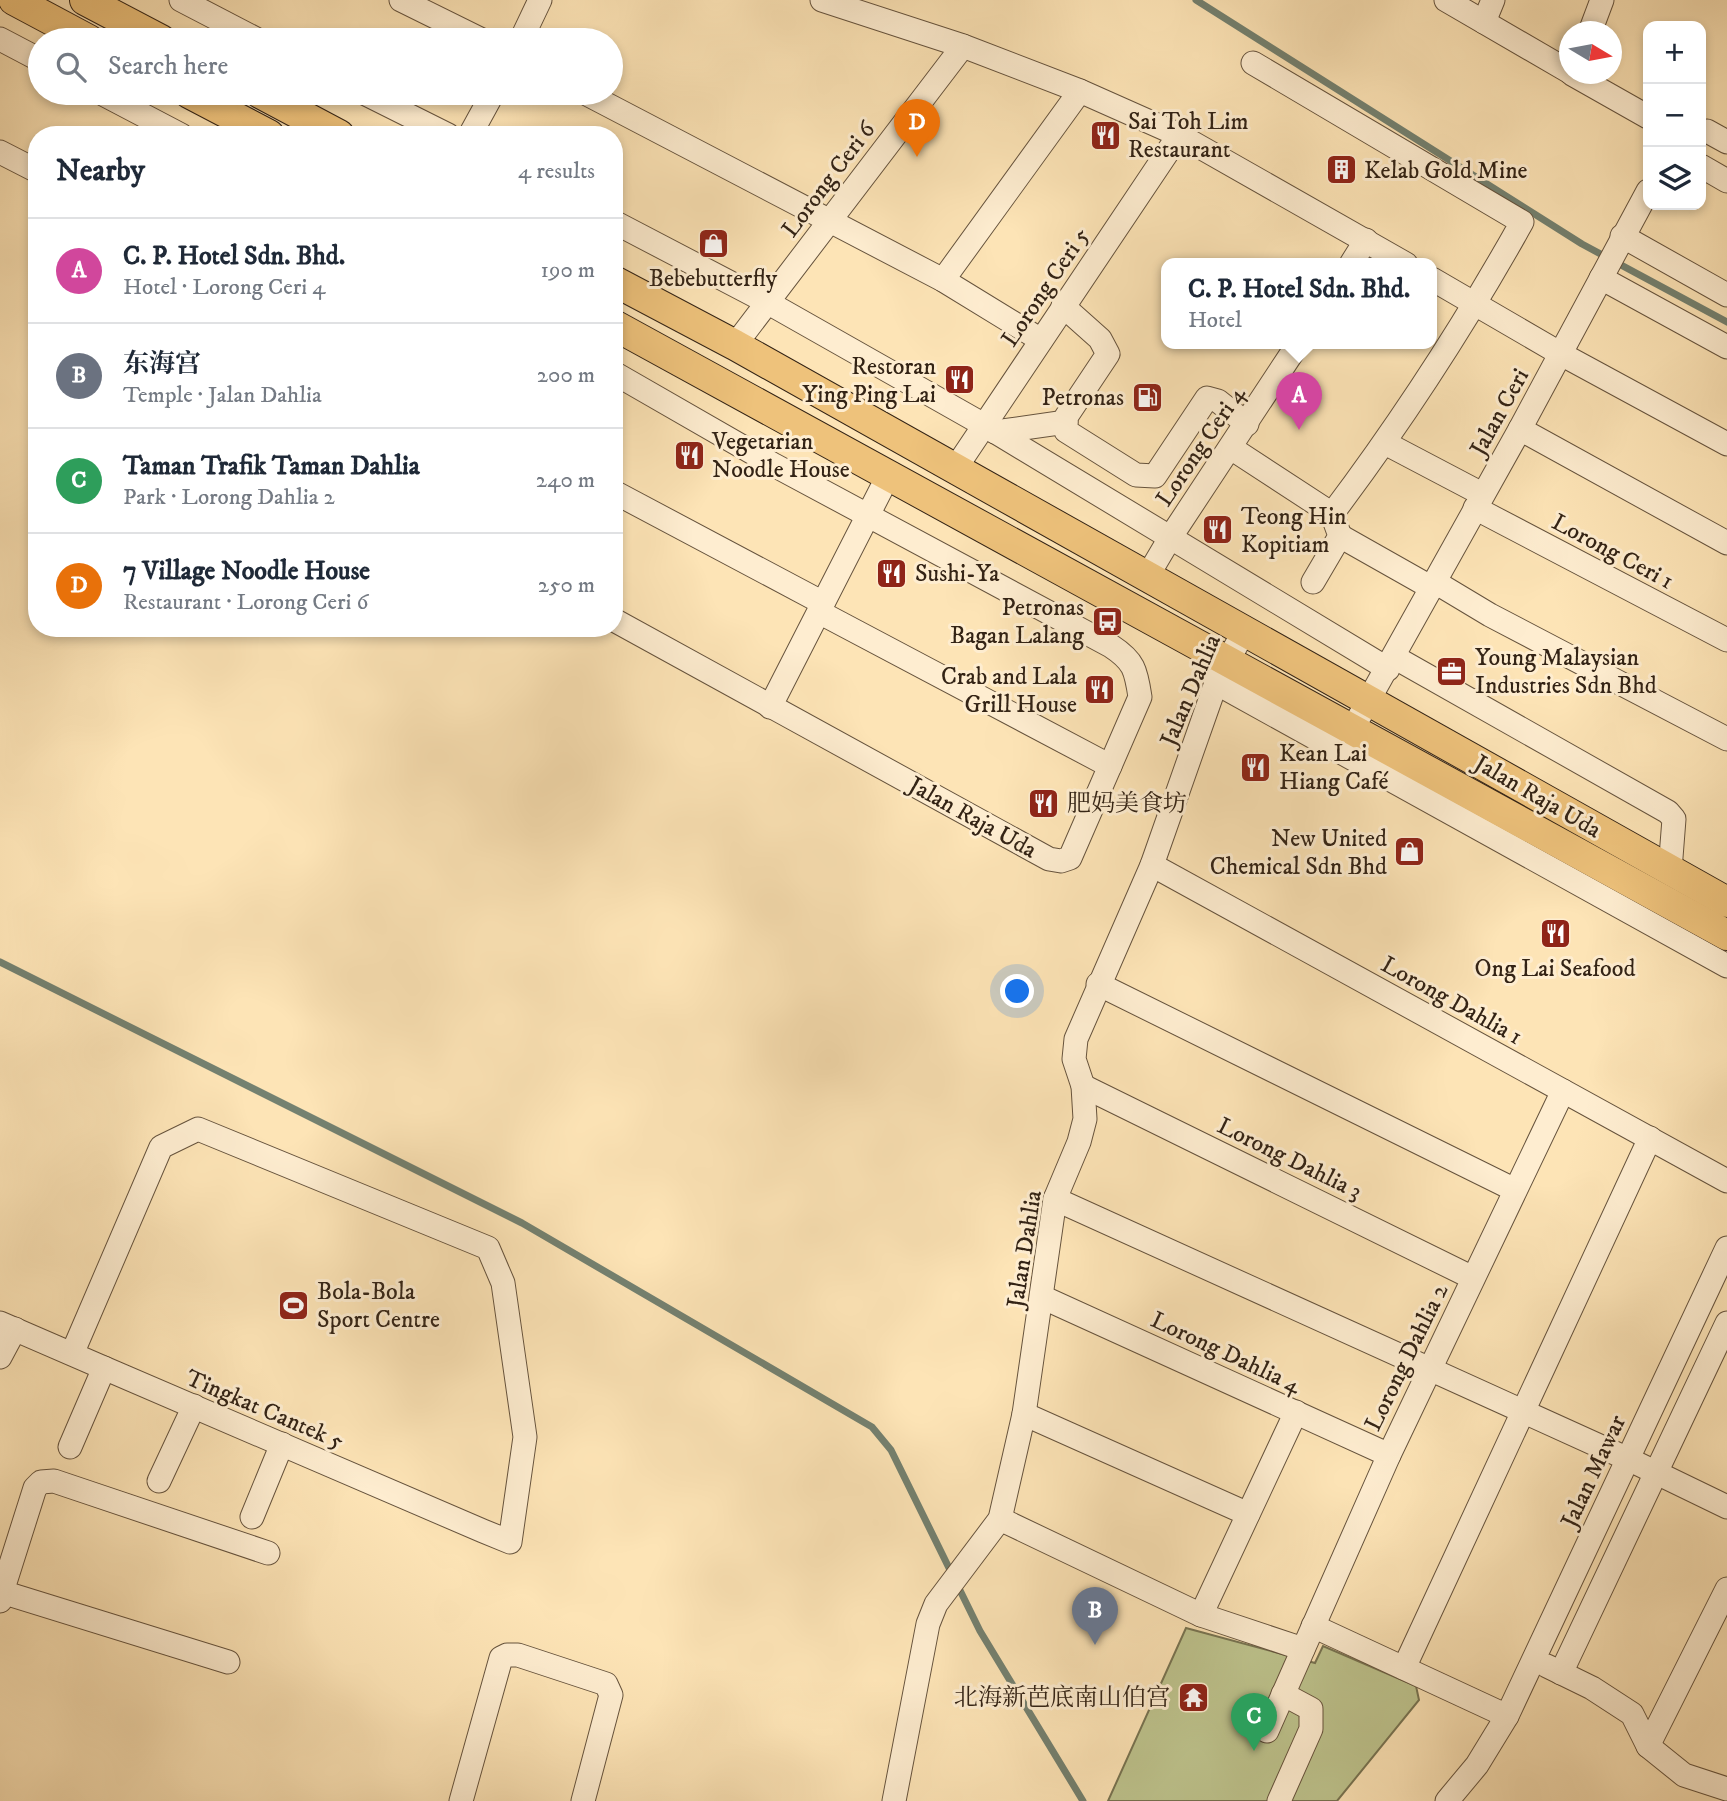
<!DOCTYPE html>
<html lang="en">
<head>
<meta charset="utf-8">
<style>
  :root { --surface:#fff; --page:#f2f2f3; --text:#1f2937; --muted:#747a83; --line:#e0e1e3; --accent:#7c3aed }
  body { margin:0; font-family:"IM FELL DW Pica","Noto Serif SC",serif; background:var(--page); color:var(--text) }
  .controls { position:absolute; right:21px; top:21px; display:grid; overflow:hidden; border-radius:14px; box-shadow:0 4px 10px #0003 }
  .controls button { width:63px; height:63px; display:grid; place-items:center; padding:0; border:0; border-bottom:2px solid var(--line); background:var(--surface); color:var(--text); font:35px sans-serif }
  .compass { position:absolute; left:1559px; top:21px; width:63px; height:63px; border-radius:50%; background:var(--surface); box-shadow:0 4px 10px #0003; rotate:100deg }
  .you { position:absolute; left:1018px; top:992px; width:24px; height:24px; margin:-18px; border:5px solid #fff; border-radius:50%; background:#1a73e8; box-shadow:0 0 0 10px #1a73e833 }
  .badge { display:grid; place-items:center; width:46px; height:46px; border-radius:50%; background:var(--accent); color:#fff; font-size:23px; font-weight:700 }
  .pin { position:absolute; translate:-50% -58px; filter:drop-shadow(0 2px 4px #0008) }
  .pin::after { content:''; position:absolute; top:37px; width:24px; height:21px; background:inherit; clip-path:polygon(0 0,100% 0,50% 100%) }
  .popup { position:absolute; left:1161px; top:258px; width:276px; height:91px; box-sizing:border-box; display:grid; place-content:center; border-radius:14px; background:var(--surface); filter:drop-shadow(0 2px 5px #0005); font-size:23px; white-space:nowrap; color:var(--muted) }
  .popup b { font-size:26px; color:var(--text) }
  .popup::after { content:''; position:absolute; left:50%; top:100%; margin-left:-14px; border:14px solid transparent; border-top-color:var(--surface) }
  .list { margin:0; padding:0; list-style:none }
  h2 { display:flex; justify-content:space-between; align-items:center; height:91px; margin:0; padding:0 28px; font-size:30px }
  h2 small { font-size:23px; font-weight:400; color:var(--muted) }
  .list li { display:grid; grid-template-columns:46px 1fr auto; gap:21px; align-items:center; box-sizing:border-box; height:105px; padding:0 28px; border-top:2px solid var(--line) }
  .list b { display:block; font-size:26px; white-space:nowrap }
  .list p { margin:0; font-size:23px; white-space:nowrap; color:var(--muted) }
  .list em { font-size:23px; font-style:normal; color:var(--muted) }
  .icon { flex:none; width:38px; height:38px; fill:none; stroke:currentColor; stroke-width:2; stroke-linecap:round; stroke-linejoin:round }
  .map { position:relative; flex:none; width:1727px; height:1801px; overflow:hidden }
  .search { position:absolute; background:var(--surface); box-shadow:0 4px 10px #0003; left:28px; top:28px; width:595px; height:77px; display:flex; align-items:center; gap:18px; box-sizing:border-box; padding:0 24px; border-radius:38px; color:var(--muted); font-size:26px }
  .panel { position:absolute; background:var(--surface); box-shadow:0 4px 10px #0003; left:28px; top:126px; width:595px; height:511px; border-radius:28px }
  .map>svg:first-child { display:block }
  .green { fill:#bec48e; stroke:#787452; stroke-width:2 }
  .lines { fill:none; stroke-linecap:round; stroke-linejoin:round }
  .stream { stroke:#748170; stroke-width:7 }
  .minor-casing { stroke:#66533d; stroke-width:25 }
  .major-casing { stroke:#332315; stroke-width:32 }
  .minor { stroke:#feedd0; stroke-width:23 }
  .major { stroke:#eec27b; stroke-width:30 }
  .labels { text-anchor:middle; stroke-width:6; stroke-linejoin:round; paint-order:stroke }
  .poi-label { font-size:24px; fill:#332315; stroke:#feedd0; text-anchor:start }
  .street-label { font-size:24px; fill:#332315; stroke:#feedd0 }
</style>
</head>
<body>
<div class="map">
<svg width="1727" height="1801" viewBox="0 0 1727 1801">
  <rect width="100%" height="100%" fill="#fde4b6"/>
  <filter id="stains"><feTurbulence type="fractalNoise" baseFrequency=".00286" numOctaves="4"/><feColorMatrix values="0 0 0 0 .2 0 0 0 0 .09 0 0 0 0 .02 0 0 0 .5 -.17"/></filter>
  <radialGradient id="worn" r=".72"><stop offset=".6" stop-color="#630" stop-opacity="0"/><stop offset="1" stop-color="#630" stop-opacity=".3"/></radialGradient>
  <polygon class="green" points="1186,1628 1315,1663 1323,1646 1416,1686 1419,1700 1337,1801 1108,1801"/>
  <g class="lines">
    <g class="stream">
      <polyline points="1196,0 1582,244 1727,322"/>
      <polyline points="0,962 522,1223 872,1427 891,1450 980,1631 1083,1801"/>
    </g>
    <defs>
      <g id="minor">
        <polyline points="181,0 258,40"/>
        <polyline points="401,0 482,40"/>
        <polyline points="822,0 963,46 1080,91 1179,135 1406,264"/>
        <polyline points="1446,0 1570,72"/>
        <polyline points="1484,22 1493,0"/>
        <polyline points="1590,32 1602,0"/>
        <polyline points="0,39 40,60"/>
        <polyline points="521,40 540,0"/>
        <path d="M1253 63 1522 222C1465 324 1402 421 1332 514L1340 536 1313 582"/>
        <polyline points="1572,74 1648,117"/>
        <polyline points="101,93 181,135"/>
        <polyline points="364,93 448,135"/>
        <polyline points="585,93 943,280 1041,340"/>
        <polyline points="1701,132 1707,131 1727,142"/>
        <polyline points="470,135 493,93"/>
        <polyline points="0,152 37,171"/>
        <polyline points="1701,166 1727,181"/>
        <polyline points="614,222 767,302 984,425 1388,669"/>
        <polyline points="1622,236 1727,295"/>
        <polyline points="1351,264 1366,240"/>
        <polyline points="1601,278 1727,347"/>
        <polyline points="1432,279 1561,354 1727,444"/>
        <polyline points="943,280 1080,91"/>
        <polyline points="1063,306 1100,339 1108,354 1066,417 1066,431 1136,475 1155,476 1207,398 1218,401 1247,424"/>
        <polyline points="735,345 963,46"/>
        <path d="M614 373 774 465 1111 646C1134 661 1136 670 1140 697L1070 858 1061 861 1049 859 614 620"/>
        <polyline points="1520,429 1727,543"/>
        <polyline points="995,432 1066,422"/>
        <polyline points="1385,443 1482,494"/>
        <polyline points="1231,448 1332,514"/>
        <polyline points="955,469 1179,135"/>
        <polyline points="614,492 823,603"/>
        <polyline points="1475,508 1727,640"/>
        <polyline points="1340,536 1432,588"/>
        <polyline points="1147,577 1170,538 1298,344"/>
        <polyline points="1435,582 1490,615 1727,739"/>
        <polyline points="819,612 1110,766"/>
        <polyline points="1394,657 1668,812 1674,819 1670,870"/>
        <polyline points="1216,683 1727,966"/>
        <polyline points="770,707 888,476"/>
        <polyline points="1353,728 1520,429 1648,191"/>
        <polyline points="1152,865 1727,1181"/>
        <polyline points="1098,984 1515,1190"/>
        <polyline points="1083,1086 1473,1278"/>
        <polyline points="1055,1199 1628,1459 1727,1507"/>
        <polyline points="1042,1297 1389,1455"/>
        <polyline points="0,1323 104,1368 483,1531 510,1542 525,1437 503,1283 488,1248 198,1129 161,1147 72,1354"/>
        <polyline points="0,1357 15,1329"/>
        <polyline points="1024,1414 1248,1514"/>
        <polyline points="70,1447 104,1368"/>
        <polyline points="159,1481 194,1406"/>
        <polyline points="252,1517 282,1444"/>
        <polyline points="1000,1519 1201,1615 1303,1649"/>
        <polyline points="2,1592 35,1488 41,1482 54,1481 268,1553"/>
        <polyline points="0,1601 2,1592 228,1662"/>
        <polyline points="1201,1615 1296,1412"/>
        <polyline points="1313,1626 1507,1716"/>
        <polyline points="1547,1666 1592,1688 1632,1714 1648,1746 1684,1775 1727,1789"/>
        <polyline points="1404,1668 1650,1138"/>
        <polyline points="1561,1673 1727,1323"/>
        <polyline points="1267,1731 1389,1455 1563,1091"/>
        <polyline points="1648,1746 1727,1589"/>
        <polyline points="461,1801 501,1658 507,1655 518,1655 606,1684 611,1695 583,1801"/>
        <polyline points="894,1801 928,1624 936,1604 1000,1519 1024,1414 1055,1199 1079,1142 1085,1119 1083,1086 1074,1059 1076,1039 1152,865 1216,683 1244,631"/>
        <polyline points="1279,1801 1311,1729 1311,1709 1283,1694"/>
        <polyline points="1447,1801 1477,1765 1507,1716 1727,1248"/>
      </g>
      <g id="major">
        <polyline points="14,0 89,40"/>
        <polyline points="85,0 161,40"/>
        <polyline points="189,93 269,135"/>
        <polyline points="260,93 339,135"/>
        <polyline points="614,281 735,345 1727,902"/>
        <polyline points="614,325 1727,935"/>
      </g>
    </defs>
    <use href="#minor" class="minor-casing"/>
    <use href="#major" class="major-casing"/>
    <use href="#minor" class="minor"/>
    <use href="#major" class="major"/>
  </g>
  <defs>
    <symbol id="restaurant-square" viewBox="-11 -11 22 22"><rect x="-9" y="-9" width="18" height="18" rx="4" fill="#8f2418" stroke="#feedd0"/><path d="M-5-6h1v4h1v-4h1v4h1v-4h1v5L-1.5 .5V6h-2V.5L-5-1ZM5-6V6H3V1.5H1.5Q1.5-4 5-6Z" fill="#fff"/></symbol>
    <symbol id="building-square" viewBox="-11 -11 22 22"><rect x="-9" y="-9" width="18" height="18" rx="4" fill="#8f2418" stroke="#feedd0"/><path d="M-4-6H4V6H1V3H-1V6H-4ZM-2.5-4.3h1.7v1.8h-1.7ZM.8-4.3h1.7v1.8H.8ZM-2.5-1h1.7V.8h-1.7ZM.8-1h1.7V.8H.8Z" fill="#fff"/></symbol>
    <symbol id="shop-square" viewBox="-11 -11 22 22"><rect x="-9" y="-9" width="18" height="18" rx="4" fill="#8f2418" stroke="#feedd0"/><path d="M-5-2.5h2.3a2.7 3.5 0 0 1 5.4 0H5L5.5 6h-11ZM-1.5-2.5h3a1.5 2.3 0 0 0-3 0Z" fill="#fff"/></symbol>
    <symbol id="fuel-square" viewBox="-11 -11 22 22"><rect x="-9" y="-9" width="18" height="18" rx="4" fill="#8f2418" stroke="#feedd0"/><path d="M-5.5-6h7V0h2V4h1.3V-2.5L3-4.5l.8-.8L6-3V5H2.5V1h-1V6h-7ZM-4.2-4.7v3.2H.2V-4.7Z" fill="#fff"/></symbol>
    <symbol id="bus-square" viewBox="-11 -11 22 22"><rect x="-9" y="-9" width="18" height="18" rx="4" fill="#8f2418" stroke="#feedd0"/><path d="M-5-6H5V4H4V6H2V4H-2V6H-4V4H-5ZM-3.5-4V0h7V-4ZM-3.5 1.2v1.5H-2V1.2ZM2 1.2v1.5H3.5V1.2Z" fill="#fff"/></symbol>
    <symbol id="office-square" viewBox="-11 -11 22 22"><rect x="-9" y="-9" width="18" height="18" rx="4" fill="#8f2418" stroke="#feedd0"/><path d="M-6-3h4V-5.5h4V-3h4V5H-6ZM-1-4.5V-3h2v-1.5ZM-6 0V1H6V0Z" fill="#fff"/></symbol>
    <symbol id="stadium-square" viewBox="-11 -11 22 22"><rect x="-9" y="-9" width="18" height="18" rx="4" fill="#8f2418" stroke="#feedd0"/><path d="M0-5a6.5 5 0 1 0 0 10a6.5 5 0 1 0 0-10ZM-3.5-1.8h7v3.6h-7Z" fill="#fff"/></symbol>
    <symbol id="temple-square" viewBox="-11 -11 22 22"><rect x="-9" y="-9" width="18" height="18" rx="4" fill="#8f2418" stroke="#feedd0"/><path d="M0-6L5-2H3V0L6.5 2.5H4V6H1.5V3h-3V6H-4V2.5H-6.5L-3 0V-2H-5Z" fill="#fff"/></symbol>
  </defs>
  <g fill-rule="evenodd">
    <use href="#restaurant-square" x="1088" y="118" width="35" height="35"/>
    <use href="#building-square" x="1324" y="152" width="35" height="35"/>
    <use href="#shop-square" x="696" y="226" width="35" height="35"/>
    <use href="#restaurant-square" x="942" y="362" width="35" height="35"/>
    <use href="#fuel-square" x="1130" y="380" width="35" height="35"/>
    <use href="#restaurant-square" x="672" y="438" width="35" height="35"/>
    <use href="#restaurant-square" x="1200" y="512" width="35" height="35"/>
    <use href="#restaurant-square" x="874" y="556" width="35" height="35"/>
    <use href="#bus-square" x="1090" y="604" width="35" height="35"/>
    <use href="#office-square" x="1434" y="654" width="35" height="35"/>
    <use href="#restaurant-square" x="1082" y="672" width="35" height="35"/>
    <use href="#restaurant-square" x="1238" y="750" width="35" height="35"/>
    <use href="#restaurant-square" x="1026" y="786" width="35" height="35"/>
    <use href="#shop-square" x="1392" y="834" width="35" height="35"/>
    <use href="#restaurant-square" x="1538" y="916" width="35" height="35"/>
    <use href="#stadium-square" x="276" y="1288" width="35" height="35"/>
    <use href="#temple-square" x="1176" y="1680" width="35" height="35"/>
  </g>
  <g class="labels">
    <g class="poi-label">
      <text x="1128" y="129">Sai Toh Lim<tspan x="1128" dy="28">Restaurant</tspan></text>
      <text x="1364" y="178">Kelab Gold Mine</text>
      <text x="713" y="286" text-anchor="middle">Bebebutterfly</text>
      <text x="936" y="374" text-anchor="end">Restoran<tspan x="936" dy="28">Ying Ping Lai</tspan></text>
      <text x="1124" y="405" text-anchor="end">Petronas</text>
      <text x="712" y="449">Vegetarian<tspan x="712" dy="28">Noodle House</tspan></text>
      <text x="1241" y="524">Teong Hin<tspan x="1241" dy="28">Kopitiam</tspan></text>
      <text x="915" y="581">Sushi-Ya</text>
      <text x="1084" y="615" text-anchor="end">Petronas<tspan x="1084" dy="28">Bagan Lalang</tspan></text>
      <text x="1475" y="665">Young Malaysian<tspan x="1475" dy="28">Industries Sdn Bhd</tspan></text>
      <text x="1077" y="684" text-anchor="end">Crab and Lala<tspan x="1077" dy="28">Grill House</tspan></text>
      <text x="1279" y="761">Kean Lai<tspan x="1279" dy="28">Hiang Café</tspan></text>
      <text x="1067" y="811">肥妈美食坊</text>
      <text x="1387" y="846" text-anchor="end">New United<tspan x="1387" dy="28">Chemical Sdn Bhd</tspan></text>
      <text x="1555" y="976" text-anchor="middle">Ong Lai Seafood</text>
      <text x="317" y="1299">Bola-Bola<tspan x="317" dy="28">Sport Centre</tspan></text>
      <text x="1170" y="1705" text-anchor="end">北海新芭底南山伯宫</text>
    </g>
    <g class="street-label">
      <text transform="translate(828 179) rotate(-53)" y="8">Lorong Ceri 6</text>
      <text transform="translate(1045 287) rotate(-56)" y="8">Lorong Ceri 5</text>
      <text transform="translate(1499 412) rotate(-61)" y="8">Jalan Ceri</text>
      <text transform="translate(1200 446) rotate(-56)" y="8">Lorong Ceri 4</text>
      <text transform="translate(1613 551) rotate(28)" y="8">Lorong Ceri 1</text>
      <text transform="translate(1190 690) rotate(-67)" y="8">Jalan Dahlia</text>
      <text transform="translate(1538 796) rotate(30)" y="8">Jalan Raja Uda</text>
      <text transform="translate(973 817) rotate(29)" y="8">Jalan Raja Uda</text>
      <text transform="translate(1452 1000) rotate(29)" y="8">Lorong Dahlia 1</text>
      <text transform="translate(1290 1158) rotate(26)" y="8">Lorong Dahlia 3</text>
      <text transform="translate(1024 1249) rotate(-81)" y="8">Jalan Dahlia</text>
      <text transform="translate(1226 1352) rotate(25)" y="8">Lorong Dahlia 4</text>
      <text transform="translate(1406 1357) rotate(-64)" y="8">Lorong Dahlia 2</text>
      <text transform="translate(265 1409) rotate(23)" y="8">Tingkat Cantek 5</text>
      <text transform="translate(1593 1471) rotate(-65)" y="8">Jalan Mawar</text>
    </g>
  </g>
  <rect width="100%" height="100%" filter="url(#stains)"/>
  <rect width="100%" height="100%" fill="url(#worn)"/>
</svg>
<div class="controls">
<button>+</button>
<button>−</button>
<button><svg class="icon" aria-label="layers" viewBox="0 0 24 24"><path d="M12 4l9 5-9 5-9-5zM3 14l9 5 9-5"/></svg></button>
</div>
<svg class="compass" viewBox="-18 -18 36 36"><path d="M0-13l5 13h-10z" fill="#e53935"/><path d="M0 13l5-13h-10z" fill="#747a83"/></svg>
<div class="you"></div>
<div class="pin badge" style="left:1299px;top:430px;background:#d1479c">A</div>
<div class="popup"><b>C. P. Hotel Sdn. Bhd.</b>Hotel</div>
<div class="pin badge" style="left:1095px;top:1645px;background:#6b7280">B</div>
<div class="pin badge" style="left:1254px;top:1751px;background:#2e9e5b">C</div>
<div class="pin badge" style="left:917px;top:157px;background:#e8710a">D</div>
<div class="search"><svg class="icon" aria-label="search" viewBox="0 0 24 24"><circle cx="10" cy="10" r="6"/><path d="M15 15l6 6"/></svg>Search here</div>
<section class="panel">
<h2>Nearby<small>4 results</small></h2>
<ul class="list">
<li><span class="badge" style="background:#d1479c">A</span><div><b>C. P. Hotel Sdn. Bhd.</b><p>Hotel · Lorong Ceri 4</p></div><em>190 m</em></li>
<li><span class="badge" style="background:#6b7280">B</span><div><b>东海宫</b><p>Temple · Jalan Dahlia</p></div><em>200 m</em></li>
<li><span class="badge" style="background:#2e9e5b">C</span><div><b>Taman Trafik Taman Dahlia</b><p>Park · Lorong Dahlia 2</p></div><em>240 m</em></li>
<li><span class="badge" style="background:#e8710a">D</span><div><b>7 Village Noodle House</b><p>Restaurant · Lorong Ceri 6</p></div><em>250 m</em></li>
</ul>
</section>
</div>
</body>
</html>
